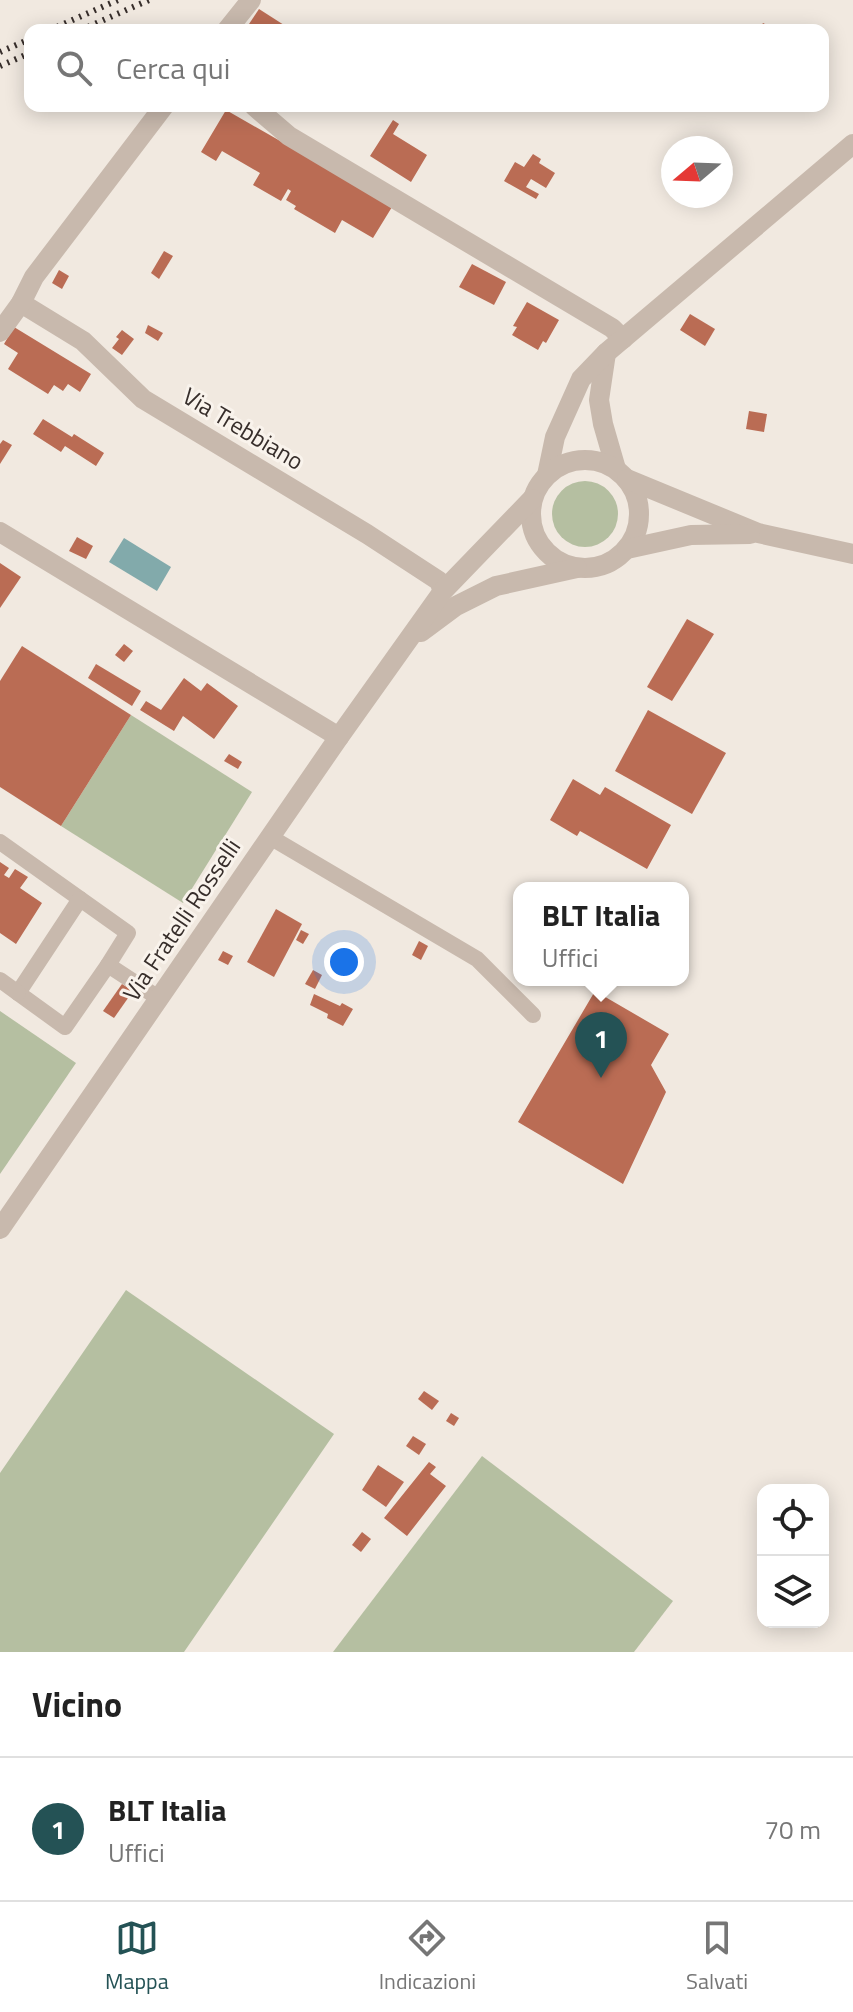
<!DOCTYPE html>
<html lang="it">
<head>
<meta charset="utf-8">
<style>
  :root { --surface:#fff; --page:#f6f6f6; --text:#222; --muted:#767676; --line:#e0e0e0; --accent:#245255 }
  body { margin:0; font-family:"Titillium Web",sans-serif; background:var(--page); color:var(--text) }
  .controls { position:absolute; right:24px; bottom:24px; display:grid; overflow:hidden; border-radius:16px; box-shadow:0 4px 20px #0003 }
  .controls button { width:72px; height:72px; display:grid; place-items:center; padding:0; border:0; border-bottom:2px solid var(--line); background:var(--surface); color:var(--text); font:40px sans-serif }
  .compass { position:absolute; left:661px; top:136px; width:72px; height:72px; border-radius:50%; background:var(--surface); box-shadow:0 4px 20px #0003; rotate:251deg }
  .you { position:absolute; left:344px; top:962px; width:28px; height:28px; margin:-20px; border:6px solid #fff; border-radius:50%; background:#1a73e8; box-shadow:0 0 0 12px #1a73e833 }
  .badge { display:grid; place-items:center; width:52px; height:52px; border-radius:50%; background:var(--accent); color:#fff; font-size:26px; font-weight:700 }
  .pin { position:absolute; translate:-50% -66px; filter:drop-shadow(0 2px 4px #0008) }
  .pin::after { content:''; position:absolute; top:42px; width:28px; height:24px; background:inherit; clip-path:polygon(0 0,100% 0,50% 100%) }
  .popup { position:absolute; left:513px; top:882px; width:176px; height:104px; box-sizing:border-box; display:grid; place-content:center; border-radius:16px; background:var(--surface); filter:drop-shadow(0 2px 6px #0005); font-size:26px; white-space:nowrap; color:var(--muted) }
  .popup b { font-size:30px; color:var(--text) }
  .popup::after { content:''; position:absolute; left:50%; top:100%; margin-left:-16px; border:16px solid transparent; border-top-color:var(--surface) }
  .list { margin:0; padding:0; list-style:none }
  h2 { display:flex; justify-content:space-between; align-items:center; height:104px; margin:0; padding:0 32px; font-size:34px }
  h2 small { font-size:26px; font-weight:400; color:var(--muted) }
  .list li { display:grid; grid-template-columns:52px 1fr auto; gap:24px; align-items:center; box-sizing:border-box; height:144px; padding:0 32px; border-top:2px solid var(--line) }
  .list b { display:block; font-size:30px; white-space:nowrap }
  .list p { margin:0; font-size:26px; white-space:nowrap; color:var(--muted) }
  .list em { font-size:26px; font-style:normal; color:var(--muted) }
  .icon { flex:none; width:44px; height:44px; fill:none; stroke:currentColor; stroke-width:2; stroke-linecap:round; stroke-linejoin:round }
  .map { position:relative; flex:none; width:853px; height:1652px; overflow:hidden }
  .search { position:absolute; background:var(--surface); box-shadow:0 4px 20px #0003; left:24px; right:24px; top:24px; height:88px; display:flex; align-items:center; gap:20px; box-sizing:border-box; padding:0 28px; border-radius:16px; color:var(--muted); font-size:30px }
  .sheet { height:248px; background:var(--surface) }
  nav { display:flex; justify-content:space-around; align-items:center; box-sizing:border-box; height:112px; border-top:2px solid var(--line); background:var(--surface); font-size:22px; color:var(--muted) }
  nav a { display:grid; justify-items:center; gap:4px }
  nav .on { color:var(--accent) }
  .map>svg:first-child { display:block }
  .green { fill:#b5bfa1 }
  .water { fill:#82aaab }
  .building { fill:#ba6c54 }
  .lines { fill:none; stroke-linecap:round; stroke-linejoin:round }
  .service { stroke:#c8b9ad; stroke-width:16 }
  .minor { stroke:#c8b9ad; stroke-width:20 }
  .tertiary { stroke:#c8b9ad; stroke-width:20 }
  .rail { stroke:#372e2b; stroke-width:6; stroke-dasharray:2 6; stroke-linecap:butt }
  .labels { text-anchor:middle; stroke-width:6; stroke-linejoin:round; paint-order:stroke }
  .street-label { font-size:24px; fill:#372e2b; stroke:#f9f3ec }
</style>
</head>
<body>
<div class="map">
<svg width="853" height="1652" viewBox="0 0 853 1652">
  <rect width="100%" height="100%" fill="#f1e9e0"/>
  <g class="green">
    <circle cx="585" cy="514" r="33"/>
    <polygon points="131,715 252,792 183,903 61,826"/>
    <polygon points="0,1011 76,1063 0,1174"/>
    <polygon points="126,1290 334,1434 184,1652 0,1652 0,1473"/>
    <polygon points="482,1456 673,1601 634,1652 333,1652"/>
  </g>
  <polygon class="water" points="124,538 171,567 157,591 109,562"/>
  <g class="building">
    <polygon points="259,9 284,25 281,30 252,30 247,27"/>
    <polygon points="763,23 777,30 759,30"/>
    <polygon points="226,110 359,186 392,207 373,238 342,220 335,233 294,209 296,206 286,200 291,191 288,189 281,201 253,185 260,173 222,151 216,161 201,152"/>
    <polygon points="393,120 399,124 393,134 427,155 411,182 370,156"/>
    <polygon points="533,154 541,159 539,163 555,173 546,188 531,179 526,187 539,194 536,199 504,181 515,162 524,167"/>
    <polygon points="164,251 173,256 159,279 151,273"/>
    <polygon points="472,264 506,282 494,305 459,287"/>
    <polygon points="59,270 69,276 62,289 52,283"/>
    <polygon points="527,302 559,320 546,343 543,341 538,350 512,335 517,327 513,326"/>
    <polygon points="690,314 715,329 705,346 680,330"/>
    <polygon points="148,325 163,333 158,341 145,333"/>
    <polygon points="14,327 91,374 80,392 68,384 63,391 54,385 48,394 8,369 18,353 4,344"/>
    <polygon points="122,330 134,339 122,355 112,348 119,339 116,337"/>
    <polygon points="749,411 767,414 764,432 746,429"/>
    <polygon points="43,419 72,437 74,434 104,453 96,466 65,446 61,452 33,434"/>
    <polygon points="3,440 12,445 0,464 0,444"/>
    <polygon points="77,537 93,546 86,559 69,551"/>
    <polygon points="0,563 21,577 0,608"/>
    <polygon points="687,619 714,634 672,701 647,687"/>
    <polygon points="124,644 133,651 124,662 115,655"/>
    <polygon points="22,646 131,715 61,826 0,787 0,681"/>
    <polygon points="96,664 141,691 132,706 88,678"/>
    <polygon points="184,678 201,691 207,683 238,706 214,739 183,716 174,731 140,710 146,701 161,710"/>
    <polygon points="648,710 726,753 692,814 615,771"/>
    <polygon points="229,754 242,762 238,769 224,761"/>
    <polygon points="573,779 600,795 605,787 671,825 647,869 580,831 577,836 550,820"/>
    <polygon points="0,862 9,868 4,875 9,878 15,869 28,877 20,888 42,903 16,944 0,933"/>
    <polygon points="276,909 302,924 274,977 247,962"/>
    <polygon points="301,930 309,934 303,944 296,940"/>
    <polygon points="419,941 428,946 421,960 412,955"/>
    <polygon points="223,951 233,956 228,965 218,960"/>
    <polygon points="313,970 322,975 315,989 305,984"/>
    <polygon points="122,984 133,991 114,1018 103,1011"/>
    <polygon points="595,991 669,1034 651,1065 666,1092 623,1184 518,1122"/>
    <polygon points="314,994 340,1006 342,1003 353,1009 343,1026 327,1018 328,1014 310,1005"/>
    <polygon points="424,1391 439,1401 432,1410 418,1399"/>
    <polygon points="451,1413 459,1418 454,1426 446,1421"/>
    <polygon points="413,1436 426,1444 419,1455 406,1446"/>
    <polygon points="429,1462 436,1467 430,1474 446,1486 407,1536 384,1518"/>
    <polygon points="378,1465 404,1482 386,1507 362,1490"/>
    <polygon points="362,1532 371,1539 361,1552 352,1545"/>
  </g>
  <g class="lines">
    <g class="service">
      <polyline points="270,837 477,959 533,1015"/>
      <polyline points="0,842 128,933 108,965 160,999"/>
      <polyline points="80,899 18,993 65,1027 108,965"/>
      <polyline points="0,980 18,993"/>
    </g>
    <g class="minor">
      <polyline points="227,30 251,0"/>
      <polyline points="254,106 289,136 612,328 623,339"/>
      <polyline points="21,303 83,341 143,399 367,534 439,581 443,591"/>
      <polyline points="0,332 21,303 34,277 164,106"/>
      <polyline points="606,353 599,400 603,424 616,469"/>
      <polyline points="547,475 555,437 581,379 606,353 853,144"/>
      <polyline points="0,532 339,737"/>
    </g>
    <g class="tertiary">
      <circle cx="585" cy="514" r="54"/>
      <polyline points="627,479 758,533 853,554"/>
      <polyline points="627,549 691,535 750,534"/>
      <polyline points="421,632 456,606 496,586 577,568"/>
      <polyline points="0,1229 339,737 443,591 532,499"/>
    </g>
    <g class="rail">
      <polyline points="50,30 118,0"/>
      <polyline points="81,30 149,0"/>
      <polyline points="0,52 30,39"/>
      <polyline points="0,66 30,53"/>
    </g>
  </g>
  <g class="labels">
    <g class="street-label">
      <text transform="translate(243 429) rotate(31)" y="8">Via Trebbiano</text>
      <text transform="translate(182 920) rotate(-56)" y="8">Via Fratelli Rosselli</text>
    </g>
  </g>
</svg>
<div class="controls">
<button><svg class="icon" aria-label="locate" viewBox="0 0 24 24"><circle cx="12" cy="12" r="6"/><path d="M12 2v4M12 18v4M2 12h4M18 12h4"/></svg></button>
<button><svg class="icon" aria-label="layers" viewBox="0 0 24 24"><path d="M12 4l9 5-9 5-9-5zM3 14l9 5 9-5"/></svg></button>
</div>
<svg class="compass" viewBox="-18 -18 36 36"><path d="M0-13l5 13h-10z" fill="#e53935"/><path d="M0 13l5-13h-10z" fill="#767676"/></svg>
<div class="you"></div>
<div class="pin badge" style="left:601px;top:1078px">1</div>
<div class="popup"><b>BLT Italia</b>Uffici</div>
<div class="search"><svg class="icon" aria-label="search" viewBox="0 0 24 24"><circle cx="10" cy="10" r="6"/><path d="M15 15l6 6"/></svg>Cerca qui</div>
</div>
<section class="sheet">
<h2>Vicino<small></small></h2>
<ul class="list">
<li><span class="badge">1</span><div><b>BLT Italia</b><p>Uffici</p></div><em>70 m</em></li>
</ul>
</section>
<nav>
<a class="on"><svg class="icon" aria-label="map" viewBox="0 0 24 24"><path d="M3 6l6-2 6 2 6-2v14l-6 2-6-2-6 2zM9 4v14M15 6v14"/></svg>Mappa</a>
<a><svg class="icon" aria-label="directions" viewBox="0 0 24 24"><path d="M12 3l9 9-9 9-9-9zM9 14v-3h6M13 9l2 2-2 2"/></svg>Indicazioni</a>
<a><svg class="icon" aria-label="saved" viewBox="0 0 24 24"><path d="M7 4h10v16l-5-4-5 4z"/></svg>Salvati</a>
</nav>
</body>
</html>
